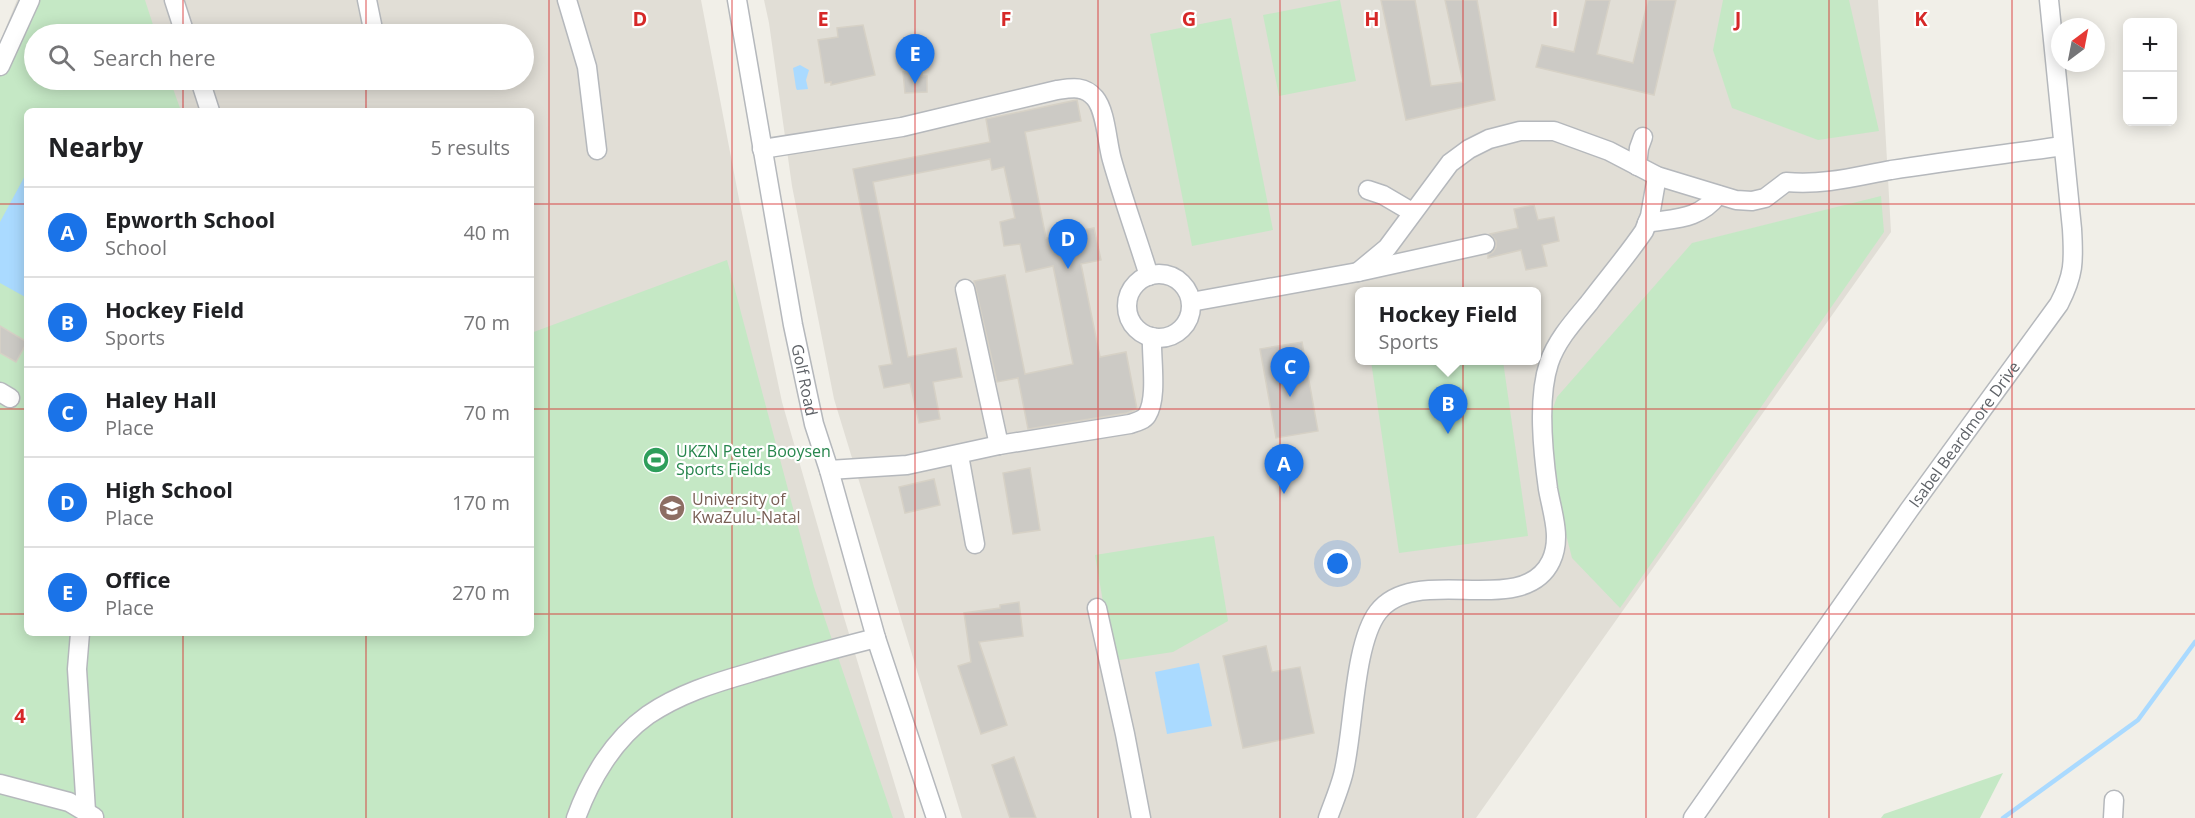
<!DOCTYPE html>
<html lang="en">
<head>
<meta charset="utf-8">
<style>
  :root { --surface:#fff; --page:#f2f2f2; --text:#202124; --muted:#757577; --line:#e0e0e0; --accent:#1a73e8 }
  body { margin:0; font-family:"Open Sans",sans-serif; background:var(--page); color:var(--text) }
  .controls { position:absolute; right:18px; top:18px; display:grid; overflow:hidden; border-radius:9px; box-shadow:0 3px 15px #0003 }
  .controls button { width:54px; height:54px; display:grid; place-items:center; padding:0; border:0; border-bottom:2px solid var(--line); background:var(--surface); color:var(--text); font:30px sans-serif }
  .compass { position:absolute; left:2051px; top:18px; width:54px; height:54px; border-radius:50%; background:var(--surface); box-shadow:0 3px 15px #0003; rotate:32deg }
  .you { position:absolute; left:1338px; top:564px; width:21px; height:21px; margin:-15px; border:4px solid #fff; border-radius:50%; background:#1a73e8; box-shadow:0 0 0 9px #1a73e833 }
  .badge { display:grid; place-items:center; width:39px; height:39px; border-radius:50%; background:var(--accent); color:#fff; font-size:20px; font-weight:700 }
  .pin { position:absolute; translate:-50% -50px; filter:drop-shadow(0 2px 3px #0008) }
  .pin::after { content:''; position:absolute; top:32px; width:21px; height:18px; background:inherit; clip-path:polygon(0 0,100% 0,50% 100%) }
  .popup { position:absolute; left:1355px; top:287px; width:186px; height:78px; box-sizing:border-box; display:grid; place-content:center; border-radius:9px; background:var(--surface); filter:drop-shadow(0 2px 4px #0005); font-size:20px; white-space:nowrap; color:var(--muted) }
  .popup b { font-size:22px; color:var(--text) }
  .popup::after { content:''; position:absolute; left:50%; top:100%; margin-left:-12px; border:12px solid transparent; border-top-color:var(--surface) }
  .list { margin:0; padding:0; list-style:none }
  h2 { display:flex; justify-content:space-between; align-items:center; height:78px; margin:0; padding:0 24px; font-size:26px }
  h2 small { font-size:20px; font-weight:400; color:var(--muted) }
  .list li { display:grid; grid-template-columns:39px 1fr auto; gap:18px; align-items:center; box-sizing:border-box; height:90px; padding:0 24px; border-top:2px solid var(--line) }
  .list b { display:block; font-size:22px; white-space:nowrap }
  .list p { margin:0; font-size:20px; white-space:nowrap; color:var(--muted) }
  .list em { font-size:20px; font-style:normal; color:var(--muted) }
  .icon { flex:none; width:33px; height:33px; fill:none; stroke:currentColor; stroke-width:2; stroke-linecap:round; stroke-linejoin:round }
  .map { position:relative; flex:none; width:2195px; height:818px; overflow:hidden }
  .search { position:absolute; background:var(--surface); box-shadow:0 3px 15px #0003; left:24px; top:24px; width:510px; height:66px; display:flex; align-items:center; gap:15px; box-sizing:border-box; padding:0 21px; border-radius:33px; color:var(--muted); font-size:22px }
  .panel { position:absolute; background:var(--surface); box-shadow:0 3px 15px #0003; left:24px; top:108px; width:510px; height:528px; border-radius:9px }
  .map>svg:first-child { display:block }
  .education { fill:#e1ded6; fill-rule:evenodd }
  .green { fill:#c5e8c5 }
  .water { fill:#aadaff }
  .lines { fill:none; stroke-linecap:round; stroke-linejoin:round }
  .stream { stroke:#aadaff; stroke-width:4.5 }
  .building { fill:#cccac5; stroke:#d6d1c6; stroke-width:1.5 }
  .minor-casing { stroke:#b5b8bc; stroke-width:21 }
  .minor { stroke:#fff; stroke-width:18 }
  .grid { fill:none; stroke:#d62828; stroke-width:1.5; stroke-opacity:0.55 }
  .labels { text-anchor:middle; stroke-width:4.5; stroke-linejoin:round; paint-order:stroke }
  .street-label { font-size:16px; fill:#5f6368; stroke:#fff }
  .leisure-label { font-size:16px; fill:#27864d; stroke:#fff; text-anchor:start }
  .education-label { font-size:16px; fill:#785e54; stroke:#fff; text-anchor:start }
  .grid-label { font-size:20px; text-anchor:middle; font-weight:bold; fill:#d62828; stroke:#fff; stroke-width:4.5; stroke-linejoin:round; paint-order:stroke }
</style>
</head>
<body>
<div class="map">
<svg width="2195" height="818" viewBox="0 0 2195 818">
  <rect width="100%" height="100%" fill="#f1efe8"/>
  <g class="education">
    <path d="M17 0H701L739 199 782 402 843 614 905 818H0V42ZM34 34H524V80H34ZM27 111H531V633H27Z"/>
    <path d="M764 0H1878L1891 232 1476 818H962L834 399 792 186 769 23ZM1360 292H1537V360H1360Z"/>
  </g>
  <g class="green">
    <polygon points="33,0 145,0 156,34 34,34 34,80 170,80 181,111 27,111 27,633 531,633 531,333 727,260 814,587 893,818 0,818 0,76"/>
    <polygon points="1340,0 1356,81 1279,96 1263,15"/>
    <polygon points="1723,0 1849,0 1879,131 1818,140 1732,108 1713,50"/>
    <polygon points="1231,18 1273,230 1192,246 1150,34"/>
    <polygon points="1881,196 1884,232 1620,608 1572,558 1542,439 1557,397 1692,243"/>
    <polygon points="1371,361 1503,361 1528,536 1399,553"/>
    <polygon points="1214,536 1228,621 1173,652 1113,661 1095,555"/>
    <polygon points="2003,773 1980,818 1881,818 1884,814"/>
  </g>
  <g class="water">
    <polygon points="800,65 809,70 806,80 808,89 797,90 796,88 793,68"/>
    <polygon points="27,172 27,298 0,283 0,222"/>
    <polygon points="1199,663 1212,726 1167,734 1155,672"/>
  </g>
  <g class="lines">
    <polyline class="stream" points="2003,818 2138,720 2195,642"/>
  </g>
  <g class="building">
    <polygon points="1381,0 1415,0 1431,86 1463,82 1445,0 1477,0 1495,100 1406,120"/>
    <polygon points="1586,0 1610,0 1597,54 1633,63 1648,0 1676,0 1654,95 1536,67 1542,45 1574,52"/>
    <polygon points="863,25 875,75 831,85 831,82 825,83 818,40 838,37 837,28"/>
    <polygon points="922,71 922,76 927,76 927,92 905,93 903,72"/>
    <polygon points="1077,100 1081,121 1025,132 1046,238 1094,228 1101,260 1081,264 1100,357 1126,352 1137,409 1127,413 1028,429 1018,378 997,382 974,281 1005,275 1025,374 1073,364 1053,266 1026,272 1020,244 1004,246 1000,222 1015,218 1004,167 992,170 990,159 873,182 908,357 956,348 962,377 933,382 940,419 919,423 910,383 884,388 879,366 892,364 853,169 990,142 986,119"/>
    <polygon points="1534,205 1538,220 1554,217 1559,241 1542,245 1547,266 1526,270 1521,250 1488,258 1488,255 1493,252 1496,247 1496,241 1490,234 1518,228 1514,209"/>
    <polygon points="0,326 27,342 16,362 0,353"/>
    <polygon points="1302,342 1318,431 1276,438 1260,349"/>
    <polygon points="1030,468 1040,530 1013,534 1003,473"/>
    <polygon points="934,479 940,505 905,513 899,487"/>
    <polygon points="1019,602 1023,636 979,642 1007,725 981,734 958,666 971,662 964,613 1000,608 1000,605"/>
    <polygon points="1266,646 1272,672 1300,667 1314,733 1243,748 1223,656"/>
    <polygon points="1014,757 1036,818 1010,818 992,765"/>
  </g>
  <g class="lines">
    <defs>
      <g id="minor">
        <polyline points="174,0 185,34"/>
        <polyline points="367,0 374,34"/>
        <polyline points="567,0 587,67 597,150"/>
        <path id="s1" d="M737 0 793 325 814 424 829 470 876 638 936 818"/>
        <polyline points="0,66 30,0"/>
        <polyline points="200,80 210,111"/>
        <path d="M762 149 902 127 1057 90C1071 88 1084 85 1095 98 1106 111 1107 143 1112 160 1123 199 1137 237 1149 276"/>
        <polyline points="1637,166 1639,148 1643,137"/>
        <polyline points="1368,190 1383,195 1412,212"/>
        <path d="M1647 223C1675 218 1699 220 1718 195"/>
        <path d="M1358 272 1387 248 1450 163 1469 149 1489 139 1520 131H1554L1609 151 1657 176 1736 200 1752 201 1765 198 1786 182C1826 185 1853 177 1891 170 1948 161 2006 154 2063 146"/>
        <circle cx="1159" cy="306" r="32"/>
        <polyline points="965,289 999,445"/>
        <polyline points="1191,302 1358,272 1485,244"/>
        <polyline points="0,392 10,398"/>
        <polyline points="959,455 975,544"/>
        <path d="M829 470 907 465 999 445 1130 424C1136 422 1144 420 1147 415 1158 398 1151 358 1152 337"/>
        <polyline points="1097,608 1125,734 1141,818"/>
        <polyline points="80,633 77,669 86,811"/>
        <polyline points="0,784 69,802 94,817"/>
        <path d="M576 818C590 779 614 739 648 715 679 694 714 683 749 673 791 660 833 649 876 638"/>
        <path d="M1328 818C1333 804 1339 790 1343 775 1354 733 1353 645 1378 612 1416 562 1523 620 1551 561 1562 538 1552 512 1548 489 1543 453 1537 399 1549 363 1556 341 1574 321 1589 303 1607 279 1627 256 1644 231L1650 216 1657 176"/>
        <path id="s2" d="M1693 818 1909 510 2059 304C2074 275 2074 262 2072 229L2049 0"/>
        <polyline points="2113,818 2114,800"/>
      </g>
    </defs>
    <use href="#minor" class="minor-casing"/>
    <use href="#minor" class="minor"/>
  </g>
  <path class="grid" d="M183 0V34M366 0V34M549 0V818M732 0V818M915 0V818M1098 0V818M1280 0V818M1463 0V818M1646 0V818M1829 0V818M2012 0V818M183 80V111M366 80V111M0 204H27M531 204H2195M0 409H27M531 409H2195M0 614H27M531 614H2195M183 633V818M366 633V818"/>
  <defs>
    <symbol id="stadium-disc" viewBox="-11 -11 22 22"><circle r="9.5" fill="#2e9e5b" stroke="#fff"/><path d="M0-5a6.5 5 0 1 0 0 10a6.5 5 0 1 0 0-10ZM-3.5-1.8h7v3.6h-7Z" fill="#fff"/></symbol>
    <symbol id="university-disc" viewBox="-11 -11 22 22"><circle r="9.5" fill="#8d6e63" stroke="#fff"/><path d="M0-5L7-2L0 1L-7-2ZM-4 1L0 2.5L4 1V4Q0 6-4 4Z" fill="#fff"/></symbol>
  </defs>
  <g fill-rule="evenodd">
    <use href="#stadium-disc" x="641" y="445" width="30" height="30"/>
    <use href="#university-disc" x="657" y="493" width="30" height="30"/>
  </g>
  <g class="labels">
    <g class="street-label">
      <text dy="6" stroke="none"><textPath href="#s1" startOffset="386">Golf Road</textPath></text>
      <text dy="6" stroke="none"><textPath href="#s2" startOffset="470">Isabel Beardmore Drive</textPath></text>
    </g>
    <g class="leisure-label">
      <text x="676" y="457">UKZN Peter Booysen<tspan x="676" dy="18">Sports Fields</tspan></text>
    </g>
    <g class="education-label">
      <text x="692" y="505">University of<tspan x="692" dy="18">KwaZulu-Natal</tspan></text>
    </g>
  </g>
  <g class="grid-label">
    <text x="640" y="26">D</text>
    <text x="823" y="26">E</text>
    <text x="1006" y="26">F</text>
    <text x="1189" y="26">G</text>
    <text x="1372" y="26">H</text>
    <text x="1555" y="26">I</text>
    <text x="1738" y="26">J</text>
    <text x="1921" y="26">K</text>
    <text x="20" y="723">4</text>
  </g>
</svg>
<div class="controls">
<button>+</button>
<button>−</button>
</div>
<svg class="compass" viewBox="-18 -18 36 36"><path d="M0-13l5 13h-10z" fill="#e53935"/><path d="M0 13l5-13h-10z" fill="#757577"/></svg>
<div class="you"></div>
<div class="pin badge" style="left:1284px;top:494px">A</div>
<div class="pin badge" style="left:1448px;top:434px">B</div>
<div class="popup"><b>Hockey Field</b>Sports</div>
<div class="pin badge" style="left:1290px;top:397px">C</div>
<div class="pin badge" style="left:1068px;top:269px">D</div>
<div class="pin badge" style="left:915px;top:84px">E</div>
<div class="search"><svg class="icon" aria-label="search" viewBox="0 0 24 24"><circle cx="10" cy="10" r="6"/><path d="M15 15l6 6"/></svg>Search here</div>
<section class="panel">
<h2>Nearby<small>5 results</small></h2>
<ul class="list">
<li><span class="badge">A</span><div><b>Epworth School</b><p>School</p></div><em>40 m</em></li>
<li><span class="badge">B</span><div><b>Hockey Field</b><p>Sports</p></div><em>70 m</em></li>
<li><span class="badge">C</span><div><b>Haley Hall</b><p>Place</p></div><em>70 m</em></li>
<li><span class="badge">D</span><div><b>High School</b><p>Place</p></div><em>170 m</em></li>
<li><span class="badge">E</span><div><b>Office</b><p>Place</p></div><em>270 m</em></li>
</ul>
</section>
</div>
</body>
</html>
